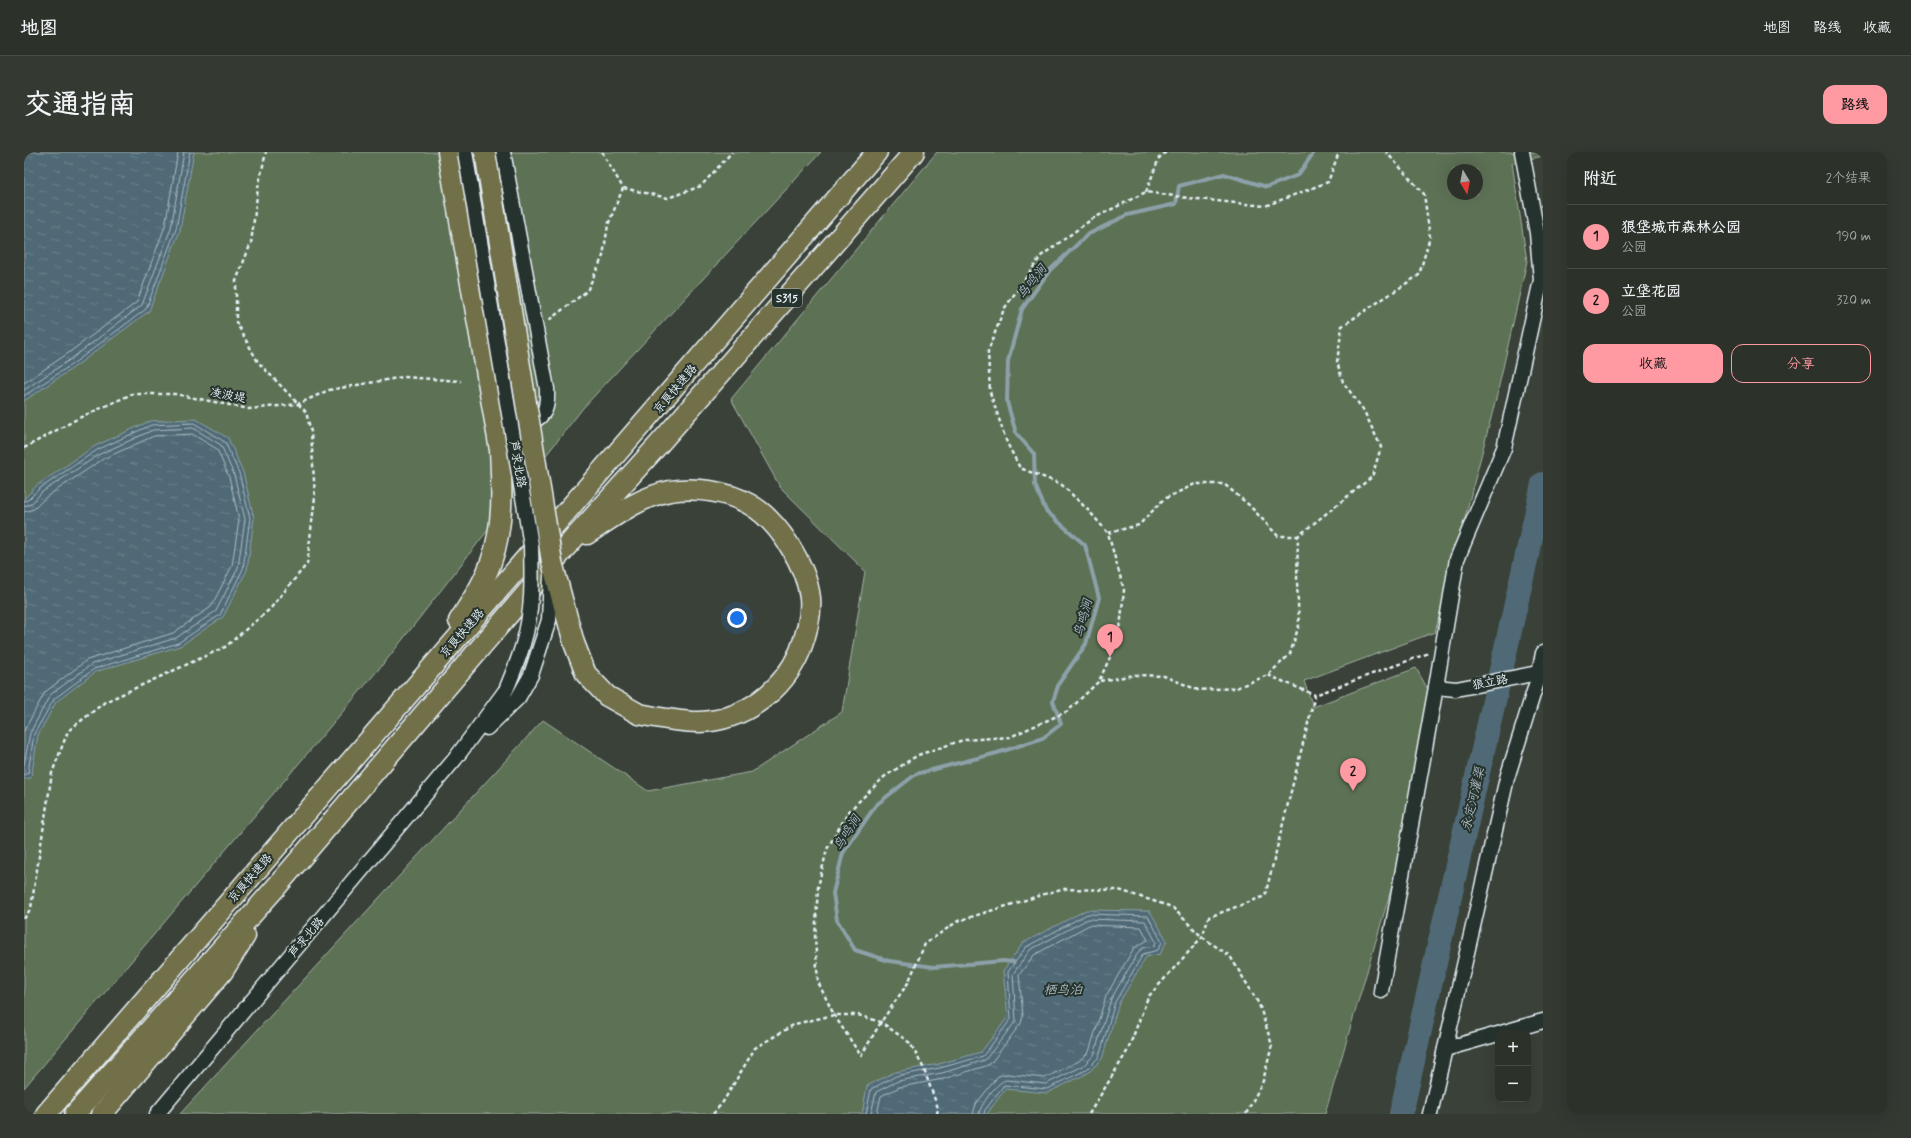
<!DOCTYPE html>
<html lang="zh">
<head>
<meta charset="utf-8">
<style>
  :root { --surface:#2c312a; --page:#343932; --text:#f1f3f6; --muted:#a6a9a8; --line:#484c47; --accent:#ff9aa2 }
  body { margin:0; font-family:Mynerve,"LXGW WenKai TC",sans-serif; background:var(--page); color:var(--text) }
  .controls { position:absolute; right:12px; bottom:12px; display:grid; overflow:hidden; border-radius:8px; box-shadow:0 4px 16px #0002 }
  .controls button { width:36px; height:36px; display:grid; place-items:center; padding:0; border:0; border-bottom:1px solid var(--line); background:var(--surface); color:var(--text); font:20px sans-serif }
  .compass { position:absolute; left:1423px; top:12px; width:36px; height:36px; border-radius:50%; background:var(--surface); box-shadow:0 4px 16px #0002; rotate:170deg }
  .you { position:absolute; left:713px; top:466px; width:14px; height:14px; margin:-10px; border:3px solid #fff; border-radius:50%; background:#1a73e8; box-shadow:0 0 0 6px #1a73e833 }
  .badge { display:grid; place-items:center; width:26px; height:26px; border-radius:50%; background:var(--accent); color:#111; font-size:13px; font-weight:700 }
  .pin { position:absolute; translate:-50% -33px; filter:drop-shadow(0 1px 2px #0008) }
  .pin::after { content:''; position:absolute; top:21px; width:14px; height:12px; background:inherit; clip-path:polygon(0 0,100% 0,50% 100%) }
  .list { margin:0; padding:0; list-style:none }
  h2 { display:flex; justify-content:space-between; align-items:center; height:52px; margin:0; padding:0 16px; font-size:17px }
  h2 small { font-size:13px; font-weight:400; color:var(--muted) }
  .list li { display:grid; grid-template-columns:26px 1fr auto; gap:12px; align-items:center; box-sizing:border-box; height:64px; padding:0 16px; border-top:1px solid var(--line) }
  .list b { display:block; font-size:15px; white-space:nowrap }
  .list p { margin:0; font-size:13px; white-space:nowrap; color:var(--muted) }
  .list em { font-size:13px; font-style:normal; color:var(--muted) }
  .actions { display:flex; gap:8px; padding:12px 16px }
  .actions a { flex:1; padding:9px 0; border:1px solid var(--accent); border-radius:12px; text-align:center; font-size:14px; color:var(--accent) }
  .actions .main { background:var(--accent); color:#111 }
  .map { position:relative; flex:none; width:1519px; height:962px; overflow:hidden; border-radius:12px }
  header { display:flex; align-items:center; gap:24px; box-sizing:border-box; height:56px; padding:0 20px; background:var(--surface); border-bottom:1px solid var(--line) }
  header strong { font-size:19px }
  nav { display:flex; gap:22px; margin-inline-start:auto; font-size:14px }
  .intro { display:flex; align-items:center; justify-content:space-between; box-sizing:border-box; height:96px; padding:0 24px }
  h1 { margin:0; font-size:28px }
  .button { padding:10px 18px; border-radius:12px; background:var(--accent); color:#111; font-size:14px; font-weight:700 }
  main { display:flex; gap:24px; padding:0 24px }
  aside { flex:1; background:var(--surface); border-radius:12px; box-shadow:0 4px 16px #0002 }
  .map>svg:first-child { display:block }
  .green { fill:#5d7154; stroke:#a2b1a6; fill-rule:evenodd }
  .water { fill:url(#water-ripples); stroke:#8da1aa }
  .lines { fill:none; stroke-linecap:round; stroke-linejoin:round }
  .shore { stroke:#abbbc4; stroke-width:1 }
  .stream { stroke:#8da1aa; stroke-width:4 }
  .river { stroke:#506b76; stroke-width:24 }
  .minor-casing { stroke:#e8f1f8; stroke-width:17 }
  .highway-casing { stroke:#e8f1f8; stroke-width:23 }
  .path { stroke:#e8f1f8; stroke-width:2.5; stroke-dasharray:4 3; stroke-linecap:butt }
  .minor { stroke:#26332d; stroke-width:14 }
  .highway { stroke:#726f4a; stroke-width:20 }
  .minor-bridge-casing { stroke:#e8f1f8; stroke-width:17; stroke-linecap:butt }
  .highway-bridge-casing { stroke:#e8f1f8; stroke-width:23; stroke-linecap:butt }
  .minor-bridge { stroke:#26332d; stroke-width:14 }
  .highway-bridge { stroke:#726f4a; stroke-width:20 }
  .labels { text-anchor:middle; stroke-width:4; stroke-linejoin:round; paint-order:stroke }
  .shield { fill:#26332d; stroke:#aeb8bb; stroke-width:1 }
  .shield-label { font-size:11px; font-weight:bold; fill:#e8f1f8 }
  .street-label { font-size:12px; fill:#e8f1f8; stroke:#26332d }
  .water-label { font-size:13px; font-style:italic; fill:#abbbc4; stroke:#26332d }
</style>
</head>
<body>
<header>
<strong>地图</strong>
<nav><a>地图</a><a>路线</a><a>收藏</a></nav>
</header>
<div class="intro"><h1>交通指南</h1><a class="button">路线</a></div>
<main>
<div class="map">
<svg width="1519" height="962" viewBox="0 0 1519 962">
  <defs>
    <pattern id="water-ripples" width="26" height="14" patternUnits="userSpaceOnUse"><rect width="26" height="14" fill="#506b76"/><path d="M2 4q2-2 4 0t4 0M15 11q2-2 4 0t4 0" fill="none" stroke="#69818a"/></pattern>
  </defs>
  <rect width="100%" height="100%" fill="#3a4138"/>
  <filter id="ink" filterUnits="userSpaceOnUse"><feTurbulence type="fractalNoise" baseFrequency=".025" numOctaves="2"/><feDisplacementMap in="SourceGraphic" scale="8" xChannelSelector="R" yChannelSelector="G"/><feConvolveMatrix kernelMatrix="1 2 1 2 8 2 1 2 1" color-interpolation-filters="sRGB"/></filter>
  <g filter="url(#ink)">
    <g class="green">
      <polygon points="0,0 797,0 559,256 365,505 0,936"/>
      <path d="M913 0H1519V4L1488 11 1503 109 1472 247 1411 480 1280 529 1289 555 1392 516 1407 543 1371 724 1301 962H156L519 568 624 639 728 620 818 560 841 419 756 335 707 247ZM1429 18H1453V42H1429Z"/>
    </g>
    <g class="water">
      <polygon points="0,0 170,0 156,78 125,159 52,214 0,249"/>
      <polygon points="172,267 204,286 219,320 230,366 223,418 199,465 156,494 71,520 32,550 14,583 7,626 0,627 0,347 12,334 71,294 126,269"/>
      <polygon points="1062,758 1126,759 1143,789 1136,802 1122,805 1095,851 1078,907 1064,921 1023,941 981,937 963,962 838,962 843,934 871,920 915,912 957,900 984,865 979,819 999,791"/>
    </g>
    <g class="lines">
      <g class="shore">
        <polyline points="0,231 43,202 113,150 141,74 154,0"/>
        <polyline points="0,238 47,207 118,153 147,76 160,0"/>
        <polyline points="0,244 50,211 122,157 152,77 166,0"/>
        <polyline points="0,349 4,348 15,337 73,298 127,273 170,271 201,290 215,321 226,366 219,417 196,463 154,491 70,517 30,547 10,582 4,621 0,623"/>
        <polyline points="0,354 7,352 18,340 76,302 129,278 169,276 197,293 210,323 221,367 214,416 192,459 152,486 68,512 26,543 6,581 0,613"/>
        <polyline points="0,360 10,357 22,345 79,307 130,284 168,282 193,297 205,325 215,367 208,414 187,455 149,481 63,508 21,540 0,579"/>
        <polyline points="842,962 847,937 872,924 916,916 959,904 987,867 984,820 1002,795 1063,762 1124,764 1138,790 1134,798 1119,802 1091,850 1075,905 1062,918 1023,937 980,933 961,958 960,962"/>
        <path d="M847 962 852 940 874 929 918 921 961 908 992 869 989 822 1006 798 1064 767 1121 769 1132 790 1130 794 1119 796 1115 799 1087 847 1070 903 1059 914 1022 932 982 928C974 929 956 953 955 962"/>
        <polyline points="853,962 857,944 876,935 919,927 962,914 967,911 997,871 999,864 995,823 1010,803 1065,773 1117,775 1124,788 1110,796 1082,844 1065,900 1055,909 1021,926 983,922 974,924 952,952 949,962"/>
      </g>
      <polyline class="stream" points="990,810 979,809 910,815 865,809 831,798 813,768 809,741 819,701 852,653 892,622 973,601 1019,586 1037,572 1029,549 1035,531 1062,492 1075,446 1061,393 1022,359 1011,333 1010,302 992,281 983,250 984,209 998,157 1026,118 1063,83 1103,63 1152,52 1155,34 1200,22 1243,35 1274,23 1290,0"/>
      <polyline class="river" points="1377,962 1519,332"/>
      <defs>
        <g id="minor">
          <path d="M477 261C487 272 509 275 519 261 524 255 523 244 523 237L479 0"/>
          <polyline points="1515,521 1519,501"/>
          <polyline points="1412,535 1432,537 1519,520"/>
          <polyline points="463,576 494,546"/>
          <polyline points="1357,839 1412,535 1433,407 1480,296 1517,128 1513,81 1498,0"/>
          <polyline points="1477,881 1519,869"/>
          <polyline points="1421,897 1474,882"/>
          <polyline points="133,962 431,607 482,538"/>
          <polyline points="1406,962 1483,626 1516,520"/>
        </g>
        <g id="highway">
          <path d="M424 0 476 298C478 336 480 374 467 410 460 431 447 450 435 469"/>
          <path d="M563 382C588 366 615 345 646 339 672 335 702 339 725 352 754 368 782 413 786 446 788 464 782 483 776 499 759 539 719 569 675 570 655 570 635 566 615 562"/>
          <path d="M22 962C299 641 578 322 853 0"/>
          <polyline points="51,962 253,734 542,395 635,292 890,0"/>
          <polyline points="78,962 199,819 221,784"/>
        </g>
      </defs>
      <use href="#minor" class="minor-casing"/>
      <use href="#highway" class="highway-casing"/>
      <g class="path">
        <polyline points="578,0 599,36 644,46 677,34 708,0"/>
        <polyline points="1122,40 1135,6 1142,0"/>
        <polyline points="525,168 563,139 579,104 584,73 599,36"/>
        <polyline points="0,296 55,266 108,242 151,242 225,257 274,252 305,238 379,225 437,229"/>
        <polyline points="1084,381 1115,373 1140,347 1171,332 1200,332 1225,353 1254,384 1274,384"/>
        <polyline points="1244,523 1291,543"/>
        <polyline points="1076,529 1111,523 1140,524 1174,538 1212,536 1244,523 1266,502 1275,473 1273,429 1274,384 1348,325 1357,295 1340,259 1319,230 1313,210 1318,174 1395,123 1406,85 1400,42 1362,0"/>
        <polyline points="0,767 7,756 28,621 44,579 81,550 201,495 246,457 283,412 291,345 287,280 282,260 234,210 212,170 212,129 227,91 234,36 242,0"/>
        <polyline points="689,962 699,950 731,896 771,872 810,863 834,863 857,870 886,891 899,915 914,956 913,962"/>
        <polyline points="1065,962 1104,898 1124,845 1178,785 1185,765 1241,744 1291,543 1405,501"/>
        <polyline points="1222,962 1239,929 1248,893 1235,852 1206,804 1178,785 1148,755 1095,738 1037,737 934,769 901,792 884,831 857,870 837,904 810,863 794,830 791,786 794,735 803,697 825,659 860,625 894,603 939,588 986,585 1044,559 1075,529 1095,486 1100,438 1084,381 1065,359 1037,332 996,316 983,291 966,240 964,199 980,157 1017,104 1068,67 1122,40 1164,46 1241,54 1304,30 1315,0"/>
      </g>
      <use href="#minor" class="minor"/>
      <use href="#highway" class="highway"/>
      <defs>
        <g id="minor-bridge">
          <path d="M441 0 507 393C508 426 509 460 499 492 495 507 488 523 482 538"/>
          <polyline points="494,546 507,523 525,468 527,423"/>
        </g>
        <polyline id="highway-bridge" points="461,0 528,410 550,491 562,522 583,544 615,562"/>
      </defs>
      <use href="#minor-bridge" class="minor-bridge-casing"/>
      <use href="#highway-bridge" class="highway-bridge-casing"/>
      <use href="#minor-bridge" class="minor-bridge"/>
      <use href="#highway-bridge" class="highway-bridge"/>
    </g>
  </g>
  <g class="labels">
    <rect class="shield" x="748" y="137" width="30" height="18" rx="3"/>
    <g class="shield-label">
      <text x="763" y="150">S315</text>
    </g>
    <g class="street-label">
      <text transform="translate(651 237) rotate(-50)" y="4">京良快速路</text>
      <text transform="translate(204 243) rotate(11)" y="4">凌波堤</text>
      <text transform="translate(494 312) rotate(80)" y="4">芦求北路</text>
      <text transform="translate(438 481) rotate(-49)" y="4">京良快速路</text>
      <text transform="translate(1466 530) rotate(-11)" y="4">狼立路</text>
      <text transform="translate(226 726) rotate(-49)" y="4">京良快速路</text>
      <text transform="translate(282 785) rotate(-50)" y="4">芦求北路</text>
    </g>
    <g class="water-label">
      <text transform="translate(1007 129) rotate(-52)" y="5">鸟鸣涧</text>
      <text transform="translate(1058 466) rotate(-75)" y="5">鸟鸣涧</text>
      <text transform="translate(1448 647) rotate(-77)" y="5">永定河灌渠</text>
      <text transform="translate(822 680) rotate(-58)" y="5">鸟鸣涧</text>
      <text x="1039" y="842">栖鸟泊</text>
    </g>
  </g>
</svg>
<div class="controls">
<button>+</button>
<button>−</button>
</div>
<svg class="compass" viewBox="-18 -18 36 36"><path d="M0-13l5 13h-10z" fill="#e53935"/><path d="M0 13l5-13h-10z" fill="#a6a9a8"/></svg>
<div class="you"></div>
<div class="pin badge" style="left:1086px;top:505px">1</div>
<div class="pin badge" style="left:1329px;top:639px">2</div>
</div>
<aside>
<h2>附近<small>2个结果</small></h2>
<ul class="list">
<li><span class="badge">1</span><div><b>狼垡城市森林公园</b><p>公园</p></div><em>190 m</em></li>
<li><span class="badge">2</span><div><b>立垡花园</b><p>公园</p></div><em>320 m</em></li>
</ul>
<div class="actions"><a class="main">收藏</a><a>分享</a></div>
</aside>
</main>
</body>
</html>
